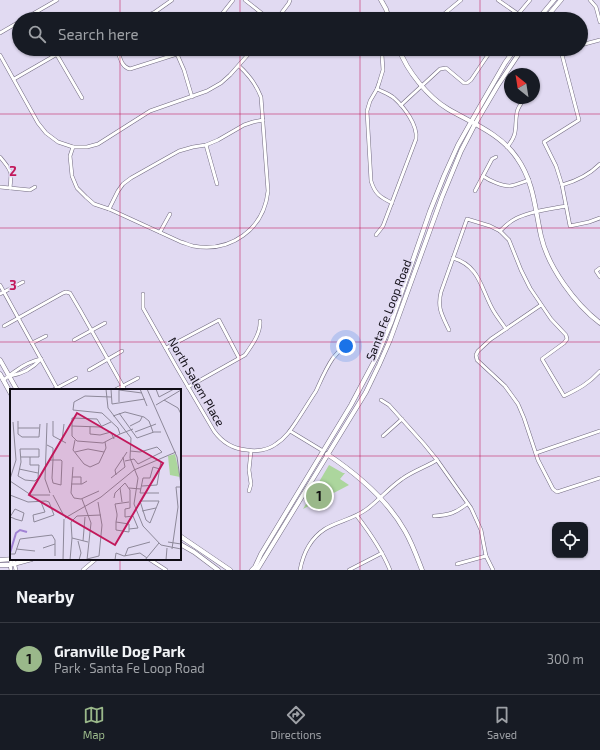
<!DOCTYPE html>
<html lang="en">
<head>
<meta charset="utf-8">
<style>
  :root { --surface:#171b24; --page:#242831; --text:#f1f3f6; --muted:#9ea1a6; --line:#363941; --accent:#9ab88a }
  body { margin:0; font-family:"Exo 2",sans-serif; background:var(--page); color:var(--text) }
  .controls { position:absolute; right:12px; bottom:12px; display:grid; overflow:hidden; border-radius:8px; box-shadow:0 1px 3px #0004 }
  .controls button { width:36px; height:36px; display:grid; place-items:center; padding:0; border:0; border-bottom:1px solid var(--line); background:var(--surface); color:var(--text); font:20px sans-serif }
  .compass { position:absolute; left:504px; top:68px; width:36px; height:36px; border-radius:50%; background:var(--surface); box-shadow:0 1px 3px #0004; rotate:330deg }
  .you { position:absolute; left:346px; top:346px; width:14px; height:14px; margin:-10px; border:3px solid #fff; border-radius:50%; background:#1a73e8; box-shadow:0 0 0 6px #1a73e833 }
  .badge { display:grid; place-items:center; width:26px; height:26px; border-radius:50%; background:var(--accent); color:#111; font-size:13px; font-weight:700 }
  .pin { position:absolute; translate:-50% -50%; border:2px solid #fff; box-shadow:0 1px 4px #0006 }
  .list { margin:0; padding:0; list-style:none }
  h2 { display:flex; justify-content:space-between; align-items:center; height:52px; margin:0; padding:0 16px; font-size:17px }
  h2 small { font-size:13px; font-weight:400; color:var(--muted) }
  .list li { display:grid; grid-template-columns:26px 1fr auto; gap:12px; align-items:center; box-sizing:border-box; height:72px; padding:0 16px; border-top:1px solid var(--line) }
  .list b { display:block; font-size:15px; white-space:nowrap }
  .list p { margin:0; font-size:13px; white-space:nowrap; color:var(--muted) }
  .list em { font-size:13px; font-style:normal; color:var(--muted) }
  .icon { flex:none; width:22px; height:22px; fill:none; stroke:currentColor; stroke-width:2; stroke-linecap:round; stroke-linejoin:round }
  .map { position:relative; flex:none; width:600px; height:570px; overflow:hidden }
  .search { position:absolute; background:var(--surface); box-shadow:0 1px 3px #0004; left:12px; right:12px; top:12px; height:44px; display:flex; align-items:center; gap:10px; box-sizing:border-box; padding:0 14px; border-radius:22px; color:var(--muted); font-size:15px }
  .sheet { height:124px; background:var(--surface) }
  nav { display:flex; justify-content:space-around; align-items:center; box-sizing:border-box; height:56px; border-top:1px solid var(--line); background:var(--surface); font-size:11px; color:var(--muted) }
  nav a { display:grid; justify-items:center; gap:2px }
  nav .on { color:var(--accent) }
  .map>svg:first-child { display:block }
  .green { fill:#acd69d }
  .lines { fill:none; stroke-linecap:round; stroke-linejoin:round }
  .street-casing { stroke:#726b80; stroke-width:4 }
  .secondary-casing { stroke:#726b80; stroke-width:5 }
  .street { stroke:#fff; stroke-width:3 }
  .secondary { stroke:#fff; stroke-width:4 }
  .grid { fill:none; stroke:#c2185b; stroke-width:1; stroke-opacity:0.55 }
  .labels { text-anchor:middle; stroke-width:3; stroke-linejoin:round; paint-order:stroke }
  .street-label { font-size:12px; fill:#0f0c14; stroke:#e1daf2 }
  .inset-river { fill:none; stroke:#a182d4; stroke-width:2 }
  .inset-road { fill:none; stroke:#8d8899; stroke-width:1 }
  .view { fill:#c2185b; fill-opacity:0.15; stroke:#c2185b; stroke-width:2 }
  .inset-edge { fill:none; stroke:#0f0c14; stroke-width:2 }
  .grid-label { font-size:13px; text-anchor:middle; font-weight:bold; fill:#c2185b; stroke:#e1daf2; stroke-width:3; stroke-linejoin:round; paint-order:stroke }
</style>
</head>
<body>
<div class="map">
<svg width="600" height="570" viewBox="0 0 600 570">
  <rect width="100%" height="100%" fill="#e1daf2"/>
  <polygon class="green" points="329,465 343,473 345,473 340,479 349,485 303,509"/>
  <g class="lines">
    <defs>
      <g id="street">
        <polyline points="245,0 269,19"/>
        <polyline points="498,0 518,14"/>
        <polyline points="590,0 596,7 600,22"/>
        <polyline points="447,12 452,19"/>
        <polyline points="24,19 57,0"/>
        <polyline points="140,19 155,12 172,0"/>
        <polyline points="218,19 233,0"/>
        <polyline points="277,19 289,3 290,0"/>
        <polyline points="438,19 461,0"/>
        <polyline points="514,19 530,0"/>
        <polyline points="0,33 19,22"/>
        <polyline points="581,45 600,40"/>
        <path d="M117 49C120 57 121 67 130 69L177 54 186 49"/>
        <polyline points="568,49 561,51 579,120 544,142 556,166 562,185 570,226 589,222 600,218"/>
        <polyline points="177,54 184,70 192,97"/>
        <polyline points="0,55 38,123 46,133 58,142 73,147 87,147 98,144 150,111 207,91 221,83 230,75 253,49"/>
        <polyline points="57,55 82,98"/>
        <path d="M382 55 383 70 379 83 377 89 370 101 367 111 371 181C375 194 380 197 392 203"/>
        <polyline points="14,79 66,49"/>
        <polyline points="534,89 535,89"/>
        <polyline points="401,105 440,69 446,68 464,83 467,83 471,80 492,49"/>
        <polyline points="206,145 217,184"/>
        <path d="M73 147 70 156 72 176 77 188 86 197 94 204 109 209 181 242C185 243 189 245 193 246 231 253 264 229 268 191L261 97C256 84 249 75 239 66"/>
        <path d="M507 147C519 133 514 128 517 112 518 107 522 102 525 98"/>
        <path d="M0 157C11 170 12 171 10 188"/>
        <path d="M483 176C490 181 502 186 510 186 516 185 523 182 529 180"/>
        <path d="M562 185C577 181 589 175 600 164"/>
        <polyline points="0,187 30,190 35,187"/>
        <polyline points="475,191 492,159 496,157"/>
        <polyline points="109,209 118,191 123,184 131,178 170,156 179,151 193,147 206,145 218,140 244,125 253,122 263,120"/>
        <path d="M500 231C505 226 509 222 515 219 529 211 551 209 566 206"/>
        <polyline points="160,232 170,214"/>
        <path d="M376 235 383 226 416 139C418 125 404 107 394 98 389 94 383 92 377 89"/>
        <path d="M453 258C480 266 481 289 493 310 497 317 502 323 506 329"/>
        <polyline points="600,268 596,271 600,277"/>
        <polyline points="0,285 58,390"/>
        <polyline points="0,294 23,282"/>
        <path d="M143 294V308L177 368 214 431C222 442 233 449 247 450 256 452 268 450 276 444 286 438 292 428 298 419 304 410 310 400 316 391 321 380 326 368 333 358 338 352 344 346 350 341"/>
        <polyline points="541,305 491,339 478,351 476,355 477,360 505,386 518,404 524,418 538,460 553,489 557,492 600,478"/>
        <polyline points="4,326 63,293 66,292 70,293 80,310 125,390"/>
        <path d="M449 330C442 315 437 308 441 292L467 219 490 226 500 231 509 240 521 270 530 288 551 319 566 335 567 339 564 343 542 359 564 396C580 388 588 384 600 371"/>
        <polyline points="74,340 105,323"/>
        <polyline points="32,343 46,336"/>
        <polyline points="166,348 219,320 239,358"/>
        <polyline points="89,370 122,351"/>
        <path d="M10 376C22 374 33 368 41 359"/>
        <path d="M3 380C8 377 12 373 17 370 24 365 32 361 41 359"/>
        <path d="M188 387 245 355C252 345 261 333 260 321"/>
        <polyline points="53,390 76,378"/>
        <polyline points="115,390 138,378"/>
        <polyline points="381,400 389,405 424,444 437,460 471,508 481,530 486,556 493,570"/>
        <polyline points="290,431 323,451"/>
        <polyline points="383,436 402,419"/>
        <polyline points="536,453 600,431"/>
        <polyline points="249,491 251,484 249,470 251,451"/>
        <path d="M357 516C370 533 382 550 390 570"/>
        <path d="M434 516C450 515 455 513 467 504"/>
        <polyline points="149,559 166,570"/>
        <polyline points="14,562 16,570"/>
        <polyline points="457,564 486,556"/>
        <polyline points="11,570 10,565 12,559"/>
        <polyline points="83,570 96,559"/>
        <path d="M300 570C303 554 311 538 325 529 338 521 354 519 367 509 379 500 389 488 402 479 413 471 426 467 437 460"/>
        <polyline points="349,570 382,553"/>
      </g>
      <g id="secondary">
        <polyline points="381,0 386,9 389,19"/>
        <polyline points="538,19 554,0"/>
        <polyline points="545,19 561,0"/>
        <path d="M399 49C407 71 428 97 448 109 472 123 501 134 517 158 534 182 535 209 541 236 548 267 575 304 600 323"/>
        <polyline points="0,360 17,390"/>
        <polyline points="0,374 11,394"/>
        <path d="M327 454C357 474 387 499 405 531 412 543 417 557 422 570"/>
        <polyline points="180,536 230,570"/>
        <polyline points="180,544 194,552 218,570"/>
        <polyline points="0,560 14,559"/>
        <polyline points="0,565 10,565 32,559"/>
        <polyline points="252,570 255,567 261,554 351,405 377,356 391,323 430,211 444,176 458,145 471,122 505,63 515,49"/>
        <polyline points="257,570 366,392 379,365 390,340 442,197 461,151 475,124 498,85 522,49"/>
      </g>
    </defs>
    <use href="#street" class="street-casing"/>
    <use href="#secondary" class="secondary-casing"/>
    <use href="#street" class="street"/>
    <use href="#secondary" class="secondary"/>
  </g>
  <path class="grid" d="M120 0V19M240 0V19M360 0V19M480 0V19M120 49V390M240 49V570M360 49V570M480 49V570M0 114H600M0 228H600M0 342H600M0 456H11M180 456H600M120 559V570"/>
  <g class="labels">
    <g class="street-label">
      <text transform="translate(389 310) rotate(-69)" y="4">Santa Fe Loop Road</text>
      <text transform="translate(196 382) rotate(60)" y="4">North Salem Place</text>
    </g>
  </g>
  <g transform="translate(10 389)">
    <rect width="171" height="171" fill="#e1daf2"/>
    <path d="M165 65 170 88 160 86 158 67Z" fill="#acd69d"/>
    <path class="inset-river" d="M0 164 6 144 10 141 17 143"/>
    <path class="inset-road" d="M96 0 98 19 121 49 120 69 128 89 124 115 133 137 151 156 171 160M101 0 102 15 135 10M130 0 137 17M137 0 167 68 171 96M146 0 149 8 164 0M101 8 75 7 64 13 63 21 92 24 108 39 110 45M154 11 168 19 171 25M109 13V1L132 4M146 16 171 1M109 24 127 49 144 43H151M103 27 115 23 134 28 139 32 143 43M8 32V45L12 48H29L30 35M43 32V47L56 54M37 34 35 90 40 104M62 37 90 38 101 33M80 37V45L90 46 101 43 104 50M120 37 130 32 132 28M92 38 87 30 62 29V47L67 52 93 54 110 45M8 39H29M125 43 146 35M110 45 123 40M65 51 63 61 74 75 80 78 89 74 96 59 95 53M52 52 54 35M37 56 43 59V71L42 89 43 94 51 96 52 72 51 71H40M65 63 78 60 94 63M11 68H29V60H10L11 73 8 87 15 91 25 92 28 89 29 76H20V68M115 72 124 70 128 75 152 63 147 58 130 63 120 62M63 78 61 104 64 109 71 110 89 102M9 80 28 84M106 86 105 81 117 63M62 88H71V95M101 89 115 78 113 68M0 90 6 71 3 33M0 92 21 106H40M61 95H72L77 92M132 97 147 96 151 72M110 99 112 113M119 99 131 100M149 104H130L133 89H140L143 78 150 80M0 106 18 113 36 112 39 113 44 126 24 133 23 126 35 123 31 113M43 106 54 127M104 109 105 104 115 94 120 101V119L115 120V128L123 127 128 139 119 140M72 110 81 134 77 171M130 112H149L140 134 136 131ZM88 113 92 136 89 167M132 122 146 119M0 128 3 129 5 130 12 132 14 124 5 120 0 128M55 129 91 108 124 81 166 63M106 133 119 135V143L106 141V133L107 127V125L105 115 119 113M68 152 71 164 69 171M73 152 75 128M78 153 62 149 61 133 67 127 91 126M158 153 171 155M33 159 45 155M6 160 25 162M162 160 168 118 166 98H171M0 165H5L10 150 42 146 45 151V167M115 167 118 159 140 153M77 170 89 167M53 171 54 130M60 171 62 149M105 171 106 164 114 167 130 164 137 169M135 171 149 154M156 171 157 159"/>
    <path class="view" d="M67 24 153 74 105 156 19 106Z"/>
    <rect width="171" height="171" class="inset-edge"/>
  </g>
  <g class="grid-label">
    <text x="13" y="176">2</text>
    <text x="13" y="290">3</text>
  </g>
</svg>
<div class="controls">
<button><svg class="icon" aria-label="locate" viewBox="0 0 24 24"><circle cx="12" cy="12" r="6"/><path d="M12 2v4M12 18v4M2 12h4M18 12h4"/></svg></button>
</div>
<svg class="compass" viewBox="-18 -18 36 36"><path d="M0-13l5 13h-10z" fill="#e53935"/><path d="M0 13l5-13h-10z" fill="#9ea1a6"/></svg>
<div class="you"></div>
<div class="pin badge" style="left:319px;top:496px">1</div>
<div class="search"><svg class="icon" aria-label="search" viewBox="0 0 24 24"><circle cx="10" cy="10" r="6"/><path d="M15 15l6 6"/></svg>Search here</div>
</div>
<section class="sheet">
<h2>Nearby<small></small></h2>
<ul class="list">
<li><span class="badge">1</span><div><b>Granville Dog Park</b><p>Park · Santa Fe Loop Road</p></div><em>300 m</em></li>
</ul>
</section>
<nav>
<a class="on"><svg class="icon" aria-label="map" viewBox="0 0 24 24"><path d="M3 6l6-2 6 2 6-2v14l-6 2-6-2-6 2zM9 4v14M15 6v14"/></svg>Map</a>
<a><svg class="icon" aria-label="directions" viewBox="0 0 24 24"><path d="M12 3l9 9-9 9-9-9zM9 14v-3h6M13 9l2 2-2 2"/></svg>Directions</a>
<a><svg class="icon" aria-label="saved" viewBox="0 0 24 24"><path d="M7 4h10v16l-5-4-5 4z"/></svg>Saved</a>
</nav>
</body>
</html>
